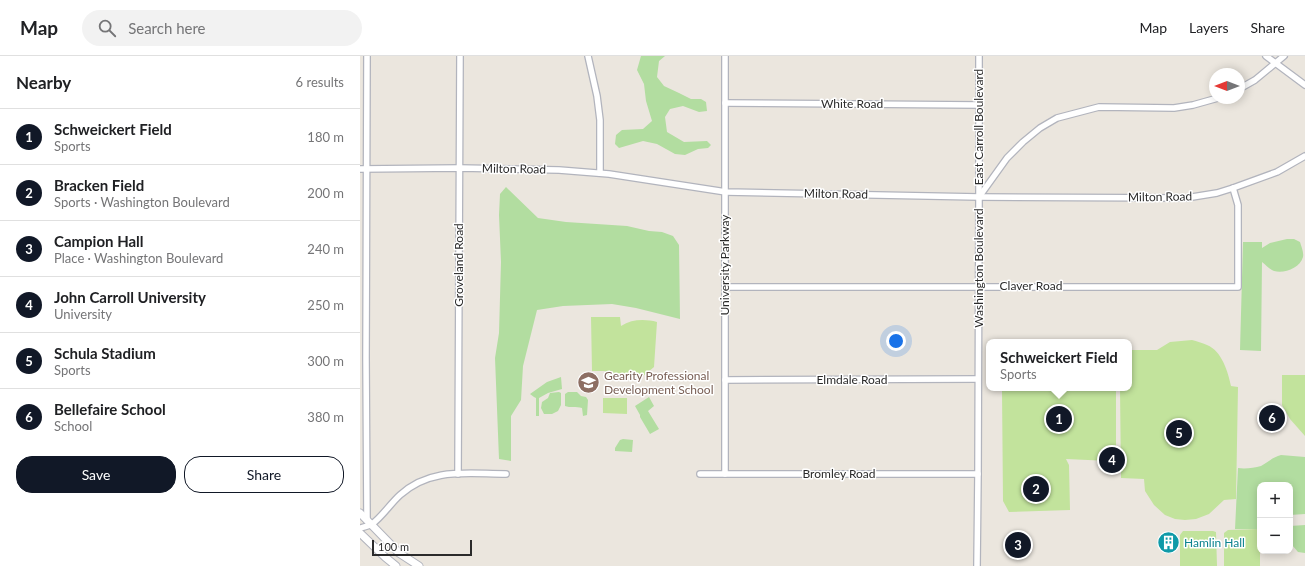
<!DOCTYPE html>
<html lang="en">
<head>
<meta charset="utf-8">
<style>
  :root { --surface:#fff; --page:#f2f2f2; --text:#202124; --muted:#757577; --line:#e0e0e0; --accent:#111827 }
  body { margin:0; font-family:Lato,sans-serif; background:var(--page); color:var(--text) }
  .controls { position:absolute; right:12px; bottom:12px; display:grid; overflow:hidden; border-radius:8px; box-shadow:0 2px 10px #0003 }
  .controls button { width:36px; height:36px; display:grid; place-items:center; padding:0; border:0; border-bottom:1px solid var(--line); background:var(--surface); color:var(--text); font:20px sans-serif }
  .compass { position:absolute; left:849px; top:12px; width:36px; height:36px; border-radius:50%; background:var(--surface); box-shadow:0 2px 10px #0003; rotate:270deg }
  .scale { position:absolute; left:12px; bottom:10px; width:100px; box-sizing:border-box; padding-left:4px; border:2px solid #2b2b2b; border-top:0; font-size:11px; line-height:14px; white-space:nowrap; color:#2b2b2b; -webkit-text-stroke:3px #fff; paint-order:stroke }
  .you { position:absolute; left:536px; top:285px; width:14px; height:14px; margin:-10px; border:3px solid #fff; border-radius:50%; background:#1a73e8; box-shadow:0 0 0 6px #1a73e833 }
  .badge { display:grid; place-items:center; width:26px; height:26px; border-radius:50%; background:var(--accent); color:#fff; font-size:13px; font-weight:700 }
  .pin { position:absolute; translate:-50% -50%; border:2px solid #fff; box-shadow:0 1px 4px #0006 }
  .popup { position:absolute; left:626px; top:283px; width:146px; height:52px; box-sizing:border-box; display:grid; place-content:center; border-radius:8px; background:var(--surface); filter:drop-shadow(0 1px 3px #0005); font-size:13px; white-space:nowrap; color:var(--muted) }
  .popup b { font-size:15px; color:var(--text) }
  .popup::after { content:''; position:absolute; left:50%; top:100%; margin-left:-8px; border:8px solid transparent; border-top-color:var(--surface) }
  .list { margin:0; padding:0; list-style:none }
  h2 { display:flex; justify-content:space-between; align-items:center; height:52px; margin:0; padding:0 16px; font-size:17px }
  h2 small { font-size:13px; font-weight:400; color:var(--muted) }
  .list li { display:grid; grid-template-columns:26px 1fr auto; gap:12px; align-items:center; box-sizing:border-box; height:56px; padding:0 16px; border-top:1px solid var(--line) }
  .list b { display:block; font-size:15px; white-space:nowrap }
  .list p { margin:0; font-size:13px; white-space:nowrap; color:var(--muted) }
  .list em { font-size:13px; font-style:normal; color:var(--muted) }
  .actions { display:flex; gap:8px; padding:12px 16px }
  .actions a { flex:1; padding:9px 0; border:1px solid var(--accent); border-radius:16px; text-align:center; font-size:14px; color:var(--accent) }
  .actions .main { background:var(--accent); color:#fff }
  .icon { flex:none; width:22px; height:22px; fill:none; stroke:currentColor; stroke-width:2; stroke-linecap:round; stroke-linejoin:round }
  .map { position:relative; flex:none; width:945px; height:510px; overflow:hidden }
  header { display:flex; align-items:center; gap:24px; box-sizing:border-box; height:56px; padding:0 20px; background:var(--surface); border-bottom:1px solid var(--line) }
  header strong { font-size:19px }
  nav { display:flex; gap:22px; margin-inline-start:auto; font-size:14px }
  .search { width:280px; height:36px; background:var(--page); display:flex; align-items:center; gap:10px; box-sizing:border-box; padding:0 14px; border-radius:22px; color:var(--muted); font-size:15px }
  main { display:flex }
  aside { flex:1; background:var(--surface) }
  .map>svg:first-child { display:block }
  .green { fill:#b2dda0 }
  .pitch { fill:#c2e39c }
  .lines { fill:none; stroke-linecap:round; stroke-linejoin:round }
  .minor-casing { stroke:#b2b4bd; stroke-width:8 }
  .tertiary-casing { stroke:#b2b4bd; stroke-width:9 }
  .minor { stroke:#fff; stroke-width:5.5 }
  .tertiary { stroke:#fff; stroke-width:7 }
  .labels { text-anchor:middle; stroke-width:3; stroke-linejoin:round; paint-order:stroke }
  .street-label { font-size:12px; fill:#2b2b2b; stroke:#fff }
  .education-label { font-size:12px; fill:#785e54; stroke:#fff; text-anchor:start }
  .culture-label { font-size:12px; fill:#0d838f; stroke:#fff; text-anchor:start }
</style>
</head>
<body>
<header>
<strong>Map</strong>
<div class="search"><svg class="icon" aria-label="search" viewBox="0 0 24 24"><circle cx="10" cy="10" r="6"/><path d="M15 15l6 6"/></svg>Search here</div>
<nav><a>Map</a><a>Layers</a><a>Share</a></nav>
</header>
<main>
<aside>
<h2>Nearby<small>6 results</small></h2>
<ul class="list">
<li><span class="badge">1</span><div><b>Schweickert Field</b><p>Sports</p></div><em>180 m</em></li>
<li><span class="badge">2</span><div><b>Bracken Field</b><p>Sports · Washington Boulevard</p></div><em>200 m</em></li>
<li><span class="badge">3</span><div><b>Campion Hall</b><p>Place · Washington Boulevard</p></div><em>240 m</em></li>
<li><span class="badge">4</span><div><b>John Carroll University</b><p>University</p></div><em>250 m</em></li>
<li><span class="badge">5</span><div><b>Schula Stadium</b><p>Sports</p></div><em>300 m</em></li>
<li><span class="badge">6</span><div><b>Bellefaire School</b><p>School</p></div><em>380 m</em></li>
</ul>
<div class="actions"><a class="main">Save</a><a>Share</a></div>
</aside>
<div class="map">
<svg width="945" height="510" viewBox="0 0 945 510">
  <rect width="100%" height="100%" fill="#ebe6de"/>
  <g class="green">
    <polygon points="281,0 305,0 299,5 297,21 304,30 319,37 331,43 341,43 346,46 347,55 339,56 323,50 310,53 305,61 307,76 324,86 347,85 351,89 348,92 338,93 325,99 315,98 297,88 283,85 259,92 255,88 256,79 262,74 283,73 292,65 286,45 284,28 277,14"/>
    <polygon points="146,131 178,162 206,166 267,170 289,175 302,176 313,180 319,189 320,263 276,252 252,248 203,250 177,254 163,310 161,344 151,360 151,405 139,403 135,302 139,277 141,206 139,159 140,138"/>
    <path d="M927 183H934L940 186C941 190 944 196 943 201 940 212 924 218 914 215 909 213 906 209 902 206L901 295 880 294 883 186H902V192L910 187Z"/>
    <polygon points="201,321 202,333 188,337 179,342 179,360 176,360 176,342 174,341 170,338 187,326"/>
    <polygon points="199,336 201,337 201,349 198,355 192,358 184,358 181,352 182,346 188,342 190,337"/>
    <path d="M208 336H217L221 340 226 341 228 344 227 359 223 360 222 352C216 350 210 352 205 350V338Z"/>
    <polygon points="289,341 294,350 288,355 299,373 290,378 280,361 280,359 275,350"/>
    <polygon points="263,383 273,384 272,396 255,395 255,392 260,384"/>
    <path d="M921 399 945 401V458L930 459V429H900V475L898 473H875L878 412C885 413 894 412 901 410 908 406 913 401 921 399Z"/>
    <polygon points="945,469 945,497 938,496 932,489 930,491 930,470"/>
  </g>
  <g class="pitch">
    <path d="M231 261H260L261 270C272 263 285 263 297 266L294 311 282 321 247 319 245 315H232Z"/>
    <path d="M832 284C837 285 842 287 847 289 862 295 868 316 871 330L878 331 876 443 864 444 849 458 836 463 825 464 815 463 805 459 794 449 785 435 784 423 761 422 760 332H769V294H797L810 286Z"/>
    <polygon points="922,319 945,319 945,380 930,363 922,349"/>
    <polygon points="644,332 756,332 756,399 750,405 706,403 709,409 710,454 649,456 643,445 642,335"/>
    <polygon points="243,342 267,342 267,358 243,357"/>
    <polygon points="898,473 900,475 900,510 864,510 864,477 868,474"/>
    <polygon points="823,475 853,475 856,476 857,510 820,510 820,479"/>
  </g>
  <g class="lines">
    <defs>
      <g id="minor">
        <polyline points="228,0 237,40 240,64 240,117"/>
        <polyline points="365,0 365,418"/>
        <polyline points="906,0 945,29"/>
        <polyline points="879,33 895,24 924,0"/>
        <polyline points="365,47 619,49"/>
        <polyline points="0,113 100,112 199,114 249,118 366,136 619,141 826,142 857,137 873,132 917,116 945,100"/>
        <polyline points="619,141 619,0"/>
        <polyline points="365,231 878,231 878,149 873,132"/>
        <polyline points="365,324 618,323"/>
        <polyline points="98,418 100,0"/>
        <polyline points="340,418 618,418"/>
        <polyline points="7,464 6,302 7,0"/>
        <path d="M0 472C4 471 9 470 12 468 21 462 31 447 40 439 71 411 107 418 146 418"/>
        <polyline points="617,510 618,418 619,141 647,102 663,86 680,72 697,62 739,51 814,52 833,49 858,42"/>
      </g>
      <g id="tertiary">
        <polyline points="0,457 39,497 59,510"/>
        <polyline points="0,477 25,501 36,510"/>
      </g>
    </defs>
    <use href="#minor" class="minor-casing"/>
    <use href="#tertiary" class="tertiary-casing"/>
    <use href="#minor" class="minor"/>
    <use href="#tertiary" class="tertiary"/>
  </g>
  <defs>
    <symbol id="school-disc" viewBox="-11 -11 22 22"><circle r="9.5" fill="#8d6e63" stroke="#fff"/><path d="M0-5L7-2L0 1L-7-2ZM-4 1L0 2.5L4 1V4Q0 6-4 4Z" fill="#fff"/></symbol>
    <symbol id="building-disc" viewBox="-11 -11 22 22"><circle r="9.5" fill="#0f9aa8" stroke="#fff"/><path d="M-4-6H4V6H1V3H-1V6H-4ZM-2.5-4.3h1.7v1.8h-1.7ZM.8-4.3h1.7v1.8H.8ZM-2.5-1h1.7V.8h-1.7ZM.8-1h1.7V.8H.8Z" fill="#fff"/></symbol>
  </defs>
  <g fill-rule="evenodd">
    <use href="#school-disc" x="216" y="314" width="25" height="25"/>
    <use href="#building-disc" x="796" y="474" width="25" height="25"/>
  </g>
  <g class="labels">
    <g class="street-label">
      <text x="492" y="52">White Road</text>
      <text transform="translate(619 71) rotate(-90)" y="4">East Carroll Boulevard</text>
      <text transform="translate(154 113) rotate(1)" y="4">Milton Road</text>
      <text transform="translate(476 138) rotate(1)" y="4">Milton Road</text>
      <text transform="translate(800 141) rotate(-1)" y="4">Milton Road</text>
      <text transform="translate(99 209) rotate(-90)" y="4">Groveland Road</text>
      <text transform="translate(365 209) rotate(-90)" y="4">University Parkway</text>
      <text transform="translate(619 212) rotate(-90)" y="4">Washington Boulevard</text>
      <text x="671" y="234">Claver Road</text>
      <text x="492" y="328">Elmdale Road</text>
      <text x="479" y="422">Bromley Road</text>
    </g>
    <g class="education-label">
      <text x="244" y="324">Gearity Professional<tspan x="244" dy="14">Development School</tspan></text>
    </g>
    <g class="culture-label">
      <text x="824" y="491">Hamlin Hall</text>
    </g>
  </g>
</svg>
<div class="controls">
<button>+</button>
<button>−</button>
</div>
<svg class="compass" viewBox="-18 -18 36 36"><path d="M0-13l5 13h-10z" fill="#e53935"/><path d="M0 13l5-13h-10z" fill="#757577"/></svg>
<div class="scale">100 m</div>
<div class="you"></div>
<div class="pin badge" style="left:699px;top:363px">1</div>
<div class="popup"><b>Schweickert Field</b>Sports</div>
<div class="pin badge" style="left:676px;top:433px">2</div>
<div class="pin badge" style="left:658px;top:489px">3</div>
<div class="pin badge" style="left:752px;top:404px">4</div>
<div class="pin badge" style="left:819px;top:377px">5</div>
<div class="pin badge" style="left:912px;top:362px">6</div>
</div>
</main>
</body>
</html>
